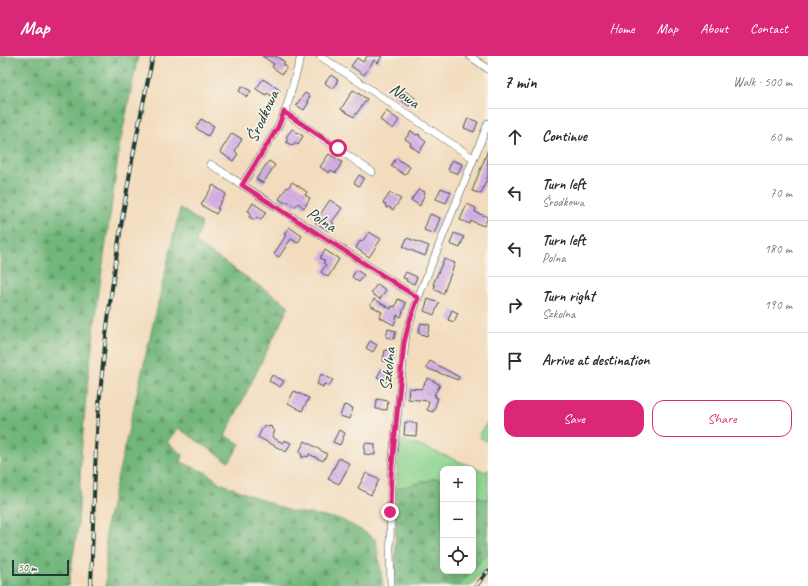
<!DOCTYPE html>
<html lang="en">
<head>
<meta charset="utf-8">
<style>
  :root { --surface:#fff; --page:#f2f2f3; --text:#2b2b33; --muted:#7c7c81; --line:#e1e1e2; --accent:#db2777 }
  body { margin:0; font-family:Caveat,sans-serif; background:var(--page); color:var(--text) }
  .controls { position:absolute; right:12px; bottom:12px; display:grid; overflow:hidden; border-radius:8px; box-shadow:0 2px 6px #0003 }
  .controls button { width:36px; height:36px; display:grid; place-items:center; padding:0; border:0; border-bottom:1px solid var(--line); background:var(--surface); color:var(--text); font:20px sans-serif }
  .scale { position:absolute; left:12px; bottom:10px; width:57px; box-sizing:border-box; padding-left:4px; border:2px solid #1f3d34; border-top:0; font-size:11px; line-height:14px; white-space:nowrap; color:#1f3d34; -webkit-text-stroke:3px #f7f3e8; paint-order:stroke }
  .stop { position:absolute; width:12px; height:12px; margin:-9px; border:3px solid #db2777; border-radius:50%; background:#fff }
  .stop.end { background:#db2777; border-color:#fff; box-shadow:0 1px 4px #0008 }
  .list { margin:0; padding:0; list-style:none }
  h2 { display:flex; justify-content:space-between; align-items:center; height:52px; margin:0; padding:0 16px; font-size:17px }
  h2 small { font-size:13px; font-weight:400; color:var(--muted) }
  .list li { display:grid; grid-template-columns:26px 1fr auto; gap:12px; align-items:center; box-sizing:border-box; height:56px; padding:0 16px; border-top:1px solid var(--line) }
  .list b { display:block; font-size:15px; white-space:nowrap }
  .list p { margin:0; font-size:13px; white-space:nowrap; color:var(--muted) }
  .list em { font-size:13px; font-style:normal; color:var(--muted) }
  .actions { display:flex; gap:8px; padding:12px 16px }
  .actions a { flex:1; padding:9px 0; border:1px solid var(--accent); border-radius:12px; text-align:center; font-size:14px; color:var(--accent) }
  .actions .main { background:var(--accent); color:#fff }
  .icon { flex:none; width:22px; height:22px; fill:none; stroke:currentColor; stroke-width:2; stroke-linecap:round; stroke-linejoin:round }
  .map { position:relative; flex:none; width:488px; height:530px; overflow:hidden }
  header { display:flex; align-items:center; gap:24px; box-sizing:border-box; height:56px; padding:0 20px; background:var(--accent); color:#fff }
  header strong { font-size:19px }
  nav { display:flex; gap:22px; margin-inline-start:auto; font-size:14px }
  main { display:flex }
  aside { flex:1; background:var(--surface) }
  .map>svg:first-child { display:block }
  .green { fill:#8cd48f; stroke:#568862 }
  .forest { fill:url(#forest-firs); stroke:#487a57 }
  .building { fill:url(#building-back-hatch) }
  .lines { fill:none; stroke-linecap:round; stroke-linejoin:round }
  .street-casing { stroke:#3f5549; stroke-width:8 }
  .street { stroke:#fff; stroke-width:7 }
  .rail-casing { stroke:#1f3d34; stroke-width:4 }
  .rail { stroke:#f7f3e8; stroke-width:2.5; stroke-dasharray:8; stroke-linecap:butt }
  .route { stroke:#db2777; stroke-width:5 }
  .labels { text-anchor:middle; stroke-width:3.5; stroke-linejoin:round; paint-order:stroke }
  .street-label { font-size:17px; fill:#1f3d34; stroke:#f7f3e8 }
</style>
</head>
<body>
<header>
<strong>Map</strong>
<nav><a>Home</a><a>Map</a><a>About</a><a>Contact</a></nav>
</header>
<main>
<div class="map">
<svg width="488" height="530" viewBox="0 0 488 530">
  <defs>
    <pattern id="forest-firs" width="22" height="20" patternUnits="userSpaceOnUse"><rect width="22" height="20" fill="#71b67a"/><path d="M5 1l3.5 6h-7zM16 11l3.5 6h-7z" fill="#5c9565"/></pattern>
    <pattern id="building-back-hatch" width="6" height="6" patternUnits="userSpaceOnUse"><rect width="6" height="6" fill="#d7b0e7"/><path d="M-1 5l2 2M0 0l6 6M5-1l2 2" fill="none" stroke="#ae90bc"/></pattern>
  </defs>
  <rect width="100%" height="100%" fill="#f7f3e8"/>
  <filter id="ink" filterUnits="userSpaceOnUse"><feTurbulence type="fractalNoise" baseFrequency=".025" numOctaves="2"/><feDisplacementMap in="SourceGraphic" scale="8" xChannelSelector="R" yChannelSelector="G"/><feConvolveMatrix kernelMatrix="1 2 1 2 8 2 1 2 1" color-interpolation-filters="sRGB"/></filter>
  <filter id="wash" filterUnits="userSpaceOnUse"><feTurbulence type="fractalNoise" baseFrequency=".012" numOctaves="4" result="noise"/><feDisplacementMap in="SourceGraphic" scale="16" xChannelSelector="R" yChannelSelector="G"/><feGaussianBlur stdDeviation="0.9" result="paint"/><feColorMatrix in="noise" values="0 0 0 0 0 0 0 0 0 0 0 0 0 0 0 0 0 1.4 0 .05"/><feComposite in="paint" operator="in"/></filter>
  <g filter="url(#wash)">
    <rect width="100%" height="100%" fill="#f3dcbd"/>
    <g class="green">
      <polygon points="488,366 488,386 479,381 480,376"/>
      <polygon points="400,384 426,392 486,416 488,413 488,443 483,443 473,439 473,413 443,413 443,425 437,422 396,433"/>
      <polygon points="488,496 488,509 470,530 458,530 471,515 473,515 473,513"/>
    </g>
    <g class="forest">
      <polygon points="0,0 138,0 120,88 100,229 87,329 81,401 78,470 68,530 0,530"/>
      <polygon points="180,152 202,167 196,187 289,250 225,380 240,388 229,406 178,372 167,386 183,399 181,406 207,417 220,427 290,455 340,463 363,475 376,484 383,530 106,530 106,471"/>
      <polygon points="437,422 443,425 443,515 471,515 458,530 395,530 396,433"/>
      <polygon points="473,439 483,443 488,443 488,496 473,513"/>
    </g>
    <g id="blocks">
      <g class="building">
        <polygon points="262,0 275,0 285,6 283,8 287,11 282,18 272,11 274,8"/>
        <polygon points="367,0 382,0 378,7 374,4 364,19 351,10 357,2 363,6"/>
        <polygon points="331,19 338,24 336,26 337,27 333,33 325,27"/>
        <polygon points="263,23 280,34 275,42 267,37 266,39 256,33"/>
        <polygon points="242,30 251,35 247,41 239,35"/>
        <polygon points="399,31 415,42 409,50 394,39"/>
        <polygon points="353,34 367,43 354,61 341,53"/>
        <polygon points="305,37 310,40 307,45 309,46 304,54 296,49"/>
        <polygon points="386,55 399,64 393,73 380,64"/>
        <polygon points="468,62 478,66 474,76 464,72"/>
        <polygon points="201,63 214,70 208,80 196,72"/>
        <polygon points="292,73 303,80 298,89 295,87 293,90 286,86 288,83 286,81"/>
        <polygon points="411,75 416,79 419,78 420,81 426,86 419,96 410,89 411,87 405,83"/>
        <polygon points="232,77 242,83 235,95 238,98 233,105 220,96"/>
        <polygon points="488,94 488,120 481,138 472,135"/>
        <polygon points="329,98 342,106 336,117 331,114 329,117 320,111"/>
        <polygon points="396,102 410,111 405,119 391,110"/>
        <polygon points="452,104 462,108 458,118 448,114"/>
        <polygon points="269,105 275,109 263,127 256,123"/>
        <polygon points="359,119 364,122 359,130 354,127"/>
        <polygon points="292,126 307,136 305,139 310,142 304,152 298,147 295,151 287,145 285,147 279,143 287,131 288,132"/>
        <polygon points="213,129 226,138 217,152 219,153 216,158 201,149"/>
        <polygon points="441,132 451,136 446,147 436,143"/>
        <polygon points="419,133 425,136 420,150 411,144"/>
        <polygon points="390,137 401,143 393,154 389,151 386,152 386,149 383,147"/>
        <polygon points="330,144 342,152 332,166 334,168 329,175 315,166"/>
        <polygon points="253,147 266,156 261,164 257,161 255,164 249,161 251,157 248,155"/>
        <polygon points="467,148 476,152 475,156 488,161 484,170 471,165 470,168 460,164"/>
        <polygon points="430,158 440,162 434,178 424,174"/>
        <polygon points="289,171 302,180 298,187 291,183 279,201 274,198 286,179 284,178"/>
        <polygon points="369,176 381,183 369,201 356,192 360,185 362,186"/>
        <polygon points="454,177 464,181 460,192 450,188"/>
        <polygon points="407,182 429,190 425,200 403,191"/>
        <polygon points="325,194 339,203 328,221 321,216 326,209 323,207 325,205 320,202"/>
        <polygon points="444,203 455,207 443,238 434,233 435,229 433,228"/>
        <polygon points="356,214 364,219 359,226 352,221"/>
        <polygon points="406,216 417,221 414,228 406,225 407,223 403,222"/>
        <polygon points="377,228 386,234 380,243 371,237"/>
        <polygon points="374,243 391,253 392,250 395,251 398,243 406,247 401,261 397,259 394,269 379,261 382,256 370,249"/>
        <polygon points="428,243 439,247 434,259 424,255"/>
        <polygon points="452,254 458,257 454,266 448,264"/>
        <polygon points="421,267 430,269 427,280 418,277"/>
        <polygon points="388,273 396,275 394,283 386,281"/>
        <polygon points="370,285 377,289 373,296 366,292"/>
        <polygon points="385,294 395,295 393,307 383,305"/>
        <polygon points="430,305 459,321 458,324 426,312"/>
        <polygon points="382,313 390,317 386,326 377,321"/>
        <polygon points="321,318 333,324 329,330 324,328 323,331 317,328"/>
        <polygon points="272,319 284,325 280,331 269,325"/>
        <polygon points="428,322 440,329 434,339 436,339 435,341 438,342 433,356 427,354 429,345 408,343 409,332 421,333"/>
        <polygon points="294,335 309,342 302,355 288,347"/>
        <polygon points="377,343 388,345 387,354 376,353"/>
        <polygon points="344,349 353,352 350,363 340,360"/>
        <polygon points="405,366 417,367 416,380 404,379"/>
        <polygon points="264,369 268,371 271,370 272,373 275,375 272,381 283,387 284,384 291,387 286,396 258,381"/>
        <polygon points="339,374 345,377 340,389 333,386"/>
        <polygon points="305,385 327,398 323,405 309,398 308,401 305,400 302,402 301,397 299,396"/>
        <polygon points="365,387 375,388 375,399 364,398"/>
        <polygon points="339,402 350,408 339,428 328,423"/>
        <polygon points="366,417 379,424 371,439 358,432"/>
      </g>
    </g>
  </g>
  <g filter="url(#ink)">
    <use href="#blocks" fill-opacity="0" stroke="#3f5549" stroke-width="1"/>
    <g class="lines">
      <defs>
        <g id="street">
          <polyline points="320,0 473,102"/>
          <polyline points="470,0 488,13"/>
          <polyline points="284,56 372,116"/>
          <polyline points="210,108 418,242"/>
          <polyline points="242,129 278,71 287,50 301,0"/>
          <polyline points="391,530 390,493 391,419 406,278 418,242 488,67"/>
        </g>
      </defs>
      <use href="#street" class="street-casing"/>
      <use href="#street" class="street"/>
      <defs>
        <g id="rail">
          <path d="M91 530C93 474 94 417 98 361 108 240 127 119 153 0"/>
          <polyline points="476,530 488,515"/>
        </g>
      </defs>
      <use href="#rail" class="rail-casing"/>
      <use href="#rail" class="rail"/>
    </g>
  </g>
  <g class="lines" filter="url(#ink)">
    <polyline class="route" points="338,92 284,56 278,71 242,129 418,242 409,267 404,287 391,419 390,456"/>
  </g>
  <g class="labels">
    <g class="street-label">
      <text transform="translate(405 39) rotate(34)" y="6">Nowa</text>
      <text transform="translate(262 60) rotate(-65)" y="6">Środkowa</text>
      <text transform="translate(322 163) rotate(33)" y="6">Polna</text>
      <text transform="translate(387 313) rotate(-84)" y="6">Szkolna</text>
    </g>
  </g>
</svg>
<div class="controls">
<button>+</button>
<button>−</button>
<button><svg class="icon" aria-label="locate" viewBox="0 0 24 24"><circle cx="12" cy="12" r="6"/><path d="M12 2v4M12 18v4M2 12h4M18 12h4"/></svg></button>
</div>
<div class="scale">50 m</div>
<div class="stop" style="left:338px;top:92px"></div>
<div class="stop end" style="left:390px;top:456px"></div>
</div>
<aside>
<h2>7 min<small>Walk · 500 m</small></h2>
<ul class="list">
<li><svg class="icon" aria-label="ahead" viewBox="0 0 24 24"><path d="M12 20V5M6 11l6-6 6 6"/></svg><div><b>Continue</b></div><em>60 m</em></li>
<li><svg class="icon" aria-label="left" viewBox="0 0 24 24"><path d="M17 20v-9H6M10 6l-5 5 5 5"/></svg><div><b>Turn left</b><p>Środkowa</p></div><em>70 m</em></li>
<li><svg class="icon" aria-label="left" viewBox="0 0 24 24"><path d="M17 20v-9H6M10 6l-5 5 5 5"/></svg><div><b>Turn left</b><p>Polna</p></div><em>180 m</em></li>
<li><svg class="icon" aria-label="right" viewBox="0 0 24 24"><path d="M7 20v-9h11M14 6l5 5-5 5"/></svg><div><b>Turn right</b><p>Szkolna</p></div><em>190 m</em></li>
<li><svg class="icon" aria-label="arrive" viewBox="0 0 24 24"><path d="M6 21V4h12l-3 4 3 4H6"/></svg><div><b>Arrive at destination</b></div></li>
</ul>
<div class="actions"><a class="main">Save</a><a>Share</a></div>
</aside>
</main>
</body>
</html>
